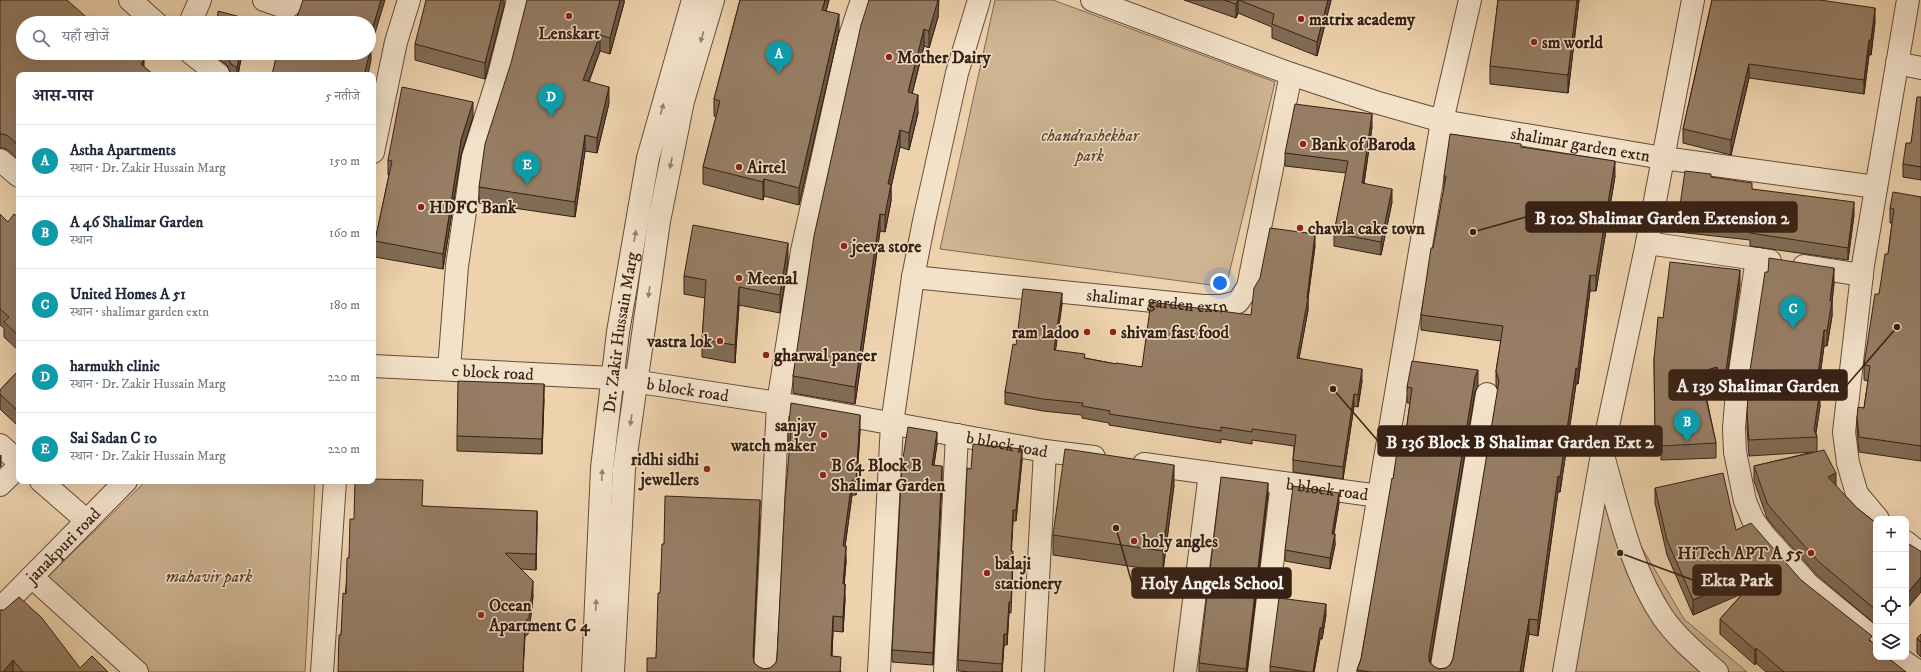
<!DOCTYPE html>
<html lang="hi">
<head>
<meta charset="utf-8">
<style>
  :root { --surface:#fff; --page:#f2f2f3; --text:#1f2937; --muted:#747a83; --line:#e0e1e3; --accent:#8f2418 }
  body { margin:0; font-family:"IM FELL DW Pica","Noto Serif Devanagari",serif; background:var(--page); color:var(--text) }
  .controls { position:absolute; right:12px; bottom:12px; display:grid; overflow:hidden; border-radius:8px; box-shadow:0 4px 16px #0002 }
  .controls button { width:36px; height:36px; display:grid; place-items:center; padding:0; border:0; border-bottom:1px solid var(--line); background:var(--surface); color:var(--text); font:20px sans-serif }
  .you { position:absolute; left:1220px; top:283px; width:14px; height:14px; margin:-10px; border:3px solid #fff; border-radius:50%; background:#1a73e8; box-shadow:0 0 0 6px #1a73e833 }
  .badge { display:grid; place-items:center; width:26px; height:26px; border-radius:50%; background:var(--accent); color:#fff; font-size:13px; font-weight:700 }
  .pin { position:absolute; translate:-50% -33px; filter:drop-shadow(0 1px 2px #0008) }
  .pin::after { content:''; position:absolute; top:21px; width:14px; height:12px; background:inherit; clip-path:polygon(0 0,100% 0,50% 100%) }
  .list { margin:0; padding:0; list-style:none }
  h2 { display:flex; justify-content:space-between; align-items:center; height:52px; margin:0; padding:0 16px; font-size:17px }
  h2 small { font-size:13px; font-weight:400; color:var(--muted) }
  .list li { display:grid; grid-template-columns:26px 1fr auto; gap:12px; align-items:center; box-sizing:border-box; height:72px; padding:0 16px; border-top:1px solid var(--line) }
  .list b { display:block; font-size:15px; white-space:nowrap }
  .list p { margin:0; font-size:13px; white-space:nowrap; color:var(--muted) }
  .list em { font-size:13px; font-style:normal; color:var(--muted) }
  .icon { flex:none; width:22px; height:22px; fill:none; stroke:currentColor; stroke-width:2; stroke-linecap:round; stroke-linejoin:round }
  .map { position:relative; flex:none; width:1921px; height:672px; overflow:hidden }
  .search { position:absolute; background:var(--surface); box-shadow:0 4px 16px #0002; left:16px; top:16px; width:360px; height:44px; display:flex; align-items:center; gap:10px; box-sizing:border-box; padding:0 14px; border-radius:22px; color:var(--muted); font-size:15px }
  .panel { position:absolute; background:var(--surface); box-shadow:0 4px 16px #0002; left:16px; top:72px; width:360px; height:412px; border-radius:8px }
  .map>svg:first-child { display:block }
  .green { fill:#ceb493; stroke:#826a54 }
  .lines { fill:none; stroke-linecap:round; stroke-linejoin:round }
  .minor-casing { stroke:#644c3a; stroke-width:24 }
  .minor { stroke:#f3e2ca; stroke-width:22 }
  .wall { fill:#816c56; stroke:#372014 }
  .shaded-wall { fill:#695846; stroke:#372014 }
  .building { fill:#967d64; stroke:#372014 }
  .oneway { fill:#95816f }
  .poi-dot { fill:#8f2418; stroke:#f3e2ca; stroke-width:1.5 }
  .labels { text-anchor:middle; stroke-width:3; stroke-linejoin:round; paint-order:stroke }
  .poi-label { font-size:17px; font-weight:bold; fill:#372014; stroke:#f3e2ca; text-anchor:start }
  .park-label { font-size:17px; font-style:italic; fill:#5d4534; stroke:#f3e2ca }
  .street-label { font-size:17px; fill:#372014; stroke:#f3e2ca }
  .leader { fill:none; stroke:#372014; stroke-width:1.5 }
  .callout-dot { fill:#372014; stroke:#f3e2ca; stroke-width:1.5 }
  .callout { fill:#372014; stroke:#372014; stroke-width:1.5 }
  .callout-label { font-size:18px; text-anchor:middle; font-weight:bold; fill:#fff }
</style>
</head>
<body>
<div class="map">
<svg width="1921" height="672" viewBox="0 0 1921 672">
  <rect width="100%" height="100%" fill="#edd2ad"/>
  <filter id="stains"><feTurbulence type="fractalNoise" baseFrequency=".005" numOctaves="4"/><feColorMatrix values="0 0 0 0 .2 0 0 0 0 .09 0 0 0 0 .02 0 0 0 .5 -.17"/></filter>
  <radialGradient id="worn" r=".72"><stop offset=".6" stop-color="#630" stop-opacity="0"/><stop offset="1" stop-color="#630" stop-opacity=".3"/></radialGradient>
  <g class="green">
    <polygon points="995,0 1053,0 1275,82 1226,287 940,249"/>
    <polygon points="146,481 315,481 305,672 134,672 39,585"/>
    <polygon points="1606,487 1684,619 1747,672 1574,672"/>
  </g>
  <g class="lines">
    <defs>
      <g id="minor">
        <polyline points="130,0 156,23"/>
        <polyline points="264,0 281,6 289,6 294,0"/>
        <path id="s1" d="M1092 0 1291 74 1375 102 1442 121 1663 158 1876 187"/>
        <polyline points="190,23 200,0"/>
        <polyline points="191,53 219,75"/>
        <polyline points="1897,63 1921,68"/>
        <polyline points="373,152 396,42 409,0"/>
        <polyline points="0,160 19,176"/>
        <polyline points="1647,243 1770,261"/>
        <polyline points="1757,259 1737,391 1734,428 1735,452 1745,501 1753,520 1765,536 1809,585 1876,640"/>
        <polyline points="1804,266 1862,275"/>
        <path id="s2" d="M913 277 1203 306H1222L1238 302 1248 287 1291 74"/>
        <path id="s3" d="M373 366 613 378 778 403 1045 451 1094 457"/>
        <polyline points="449,369 457,266 473,157 499,75 518,0"/>
        <polyline points="0,445 19,462"/>
        <path d="M1604 459C1619 512 1631 569 1662 616 1677 638 1698 655 1717 672"/>
        <path id="s4" d="M1144 464 1379 496"/>
        <polyline points="41,481 87,521"/>
        <polyline points="0,485 19,466"/>
        <polyline points="1878,519 1857,494 1848,463 1844,432 1863,265 1908,0"/>
        <polyline points="1906,542 1921,554"/>
        <polyline points="32,577 137,672"/>
        <path id="s5" d="M0 609 126 481"/>
        <polyline points="1897,657 1919,672"/>
        <polyline points="322,672 335,481"/>
        <path id="s6" d="M593 672 602 468 618 332 648 158 693 0"/>
        <polyline points="613,672 624,469 659,221 683,101 713,0"/>
        <polyline points="765,672 778,403 802,251 849,39 862,0"/>
        <polyline points="879,672 892,424 913,277 924,221 957,73 979,0"/>
        <polyline points="945,672 957,435"/>
        <polyline points="1033,672 1045,451"/>
        <polyline points="1185,672 1210,473"/>
        <polyline points="1259,672 1282,483"/>
        <polyline points="1349,672 1442,121 1470,0"/>
        <polyline points="1441,672 1487,394"/>
        <polyline points="1564,672 1602,454 1647,243 1693,0"/>
      </g>
    </defs>
    <use href="#minor" class="minor-casing"/>
    <use href="#minor" class="minor"/>
  </g>
  <g class="wall">
    <polygon points="0,0 19,75 19,160 8,150 3,148 0,148"/>
    <polygon points="504,0 504,6 485,79 415,60 415,44"/>
    <polygon points="624,0 624,3 610,54 600,51 589,82 609,103 597,153 585,151 575,217 479,203 479,187"/>
    <polygon points="740,0 829,0 826,11 839,31 799,205 764,196 763,200 703,184 703,167 716,117 714,116 714,99"/>
    <polygon points="869,0 938,1 938,17 929,48 924,46 912,94 918,113 909,150 900,147 891,187 891,201 885,232 880,231 855,404 793,393 793,376"/>
    <polygon points="1184,0 1331,0 1317,56 1272,38 1272,27 1238,13 1236,18"/>
    <polygon points="1498,0 1579,0 1568,93 1490,84 1490,66"/>
    <polygon points="1712,0 1875,22 1871,55 1869,55 1864,94 1749,78 1731,155 1683,143 1683,129"/>
    <polygon points="213,53 242,53 238,75 231,75 227,65 213,55"/>
    <polygon points="1921,97 1921,180 1903,177 1903,164 1911,143"/>
    <polygon points="473,117 461,155 443,269 375,257 375,241 389,175 388,175 388,160"/>
    <polygon points="1372,127 1364,184 1392,202 1381,255 1334,246 1334,233 1346,173 1285,166 1285,153"/>
    <polygon points="1521,147 1615,176 1596,291 1590,291 1578,384 1576,384 1560,492 1558,492 1538,636 1529,634 1523,672 1357,672 1357,670 1361,659 1393,479 1405,439 1410,403 1407,403 1407,387 1478,386 1475,392 1430,662 1433,666 1439,669 1446,668 1450,665 1453,659 1498,391 1496,386 1496,371 1501,341 1421,330 1421,315 1444,190 1444,176"/>
    <polygon points="1711,177 1752,189 1854,215 1848,260 1750,246 1750,240 1678,232 1678,219"/>
    <polygon points="1921,197 1921,461 1859,452 1857,432 1857,417 1864,408 1868,381 1864,380 1864,365 1888,254 1892,223 1890,223 1890,208"/>
    <polygon points="0,214 8,222 19,218 19,351 4,337 4,328 0,325"/>
    <polygon points="1315,246 1308,298 1308,310 1299,358 1362,381 1358,407 1354,406 1343,479 1293,472 1293,460 1294,446 1252,440 1252,444 1221,439 1221,443 1109,425 1109,423 1082,418 1082,415 1043,411 1005,404 1005,392 1016,345 1062,304 1055,351 1085,358 1116,364 1142,367 1251,315"/>
    <polygon points="788,261 780,313 739,305 735,363 702,357 702,340 705,298 684,294 684,276"/>
    <polygon points="1834,283 1832,302 1832,316 1827,346 1824,346 1818,390 1820,406 1816,433 1817,437 1817,451 1836,486 1857,508 1876,523 1876,625 1818,576 1775,528 1767,518 1754,481 1754,466 1813,452 1749,456 1747,428 1747,413"/>
    <polygon points="1740,284 1724,400 1717,382 1704,386 1716,443 1716,458 1661,460 1661,449 1655,449 1654,359 1663,318"/>
    <polygon points="19,370 19,427 0,409 0,390"/>
    <polygon points="544,399 542,454 457,451 457,436"/>
    <polygon points="860,430 856,495 852,495 845,546 846,562 844,584 845,600 843,632 833,631 832,656 841,672 647,672 656,658 664,544 760,515 753,659 754,663 759,667 764,669 770,668 776,663 777,657 790,446 788,446 788,431"/>
    <polygon points="937,444 934,465 942,478 933,665 892,662 892,650"/>
    <polygon points="1022,460 1016,521 1013,521 1011,551 1013,562 1011,613 1009,612 1007,645 1004,645 1002,672 971,672 958,671 958,660 971,469"/>
    <polygon points="1174,485 1163,571 1053,555 1053,535"/>
    <polygon points="1655,488 1736,530 1801,580 1872,642 1876,657 1906,672 1766,672 1756,663 1755,665 1720,634 1720,619 1743,593 1693,615 1667,555 1655,503"/>
    <polygon points="1268,494 1247,672 1199,672 1199,663"/>
    <polygon points="1339,503 1334,534 1335,545 1330,569 1285,561 1285,550"/>
    <polygon points="423,506 537,526 536,570 521,569 533,596 529,633 525,637 341,635 349,558 354,519"/>
    <polygon points="0,610 80,668 108,672 14,672 13,671 12,672 0,672"/>
    <polygon points="1326,615 1322,639 1320,639 1314,672 1270,672 1270,666"/>
    <polygon points="1921,634 1921,657 1917,653 1917,638"/>
  </g>
  <g class="shaded-wall">
    <polygon points="381,0 385,0 369,53 369,40"/>
    <polygon points="501,0 504,0 504,6 485,79 485,63"/>
    <polygon points="620,0 624,0 624,3 610,54 610,38"/>
    <polygon points="825,0 829,0 822,27 822,10"/>
    <polygon points="933,0 939,0 938,17 929,48 929,31"/>
    <polygon points="1238,0 1238,13 1236,18 1236,4"/>
    <polygon points="1328,0 1331,0 1317,56 1317,42"/>
    <polygon points="1577,0 1579,0 1568,93 1568,75"/>
    <polygon points="1875,8 1875,22 1871,55 1871,40"/>
    <polygon points="839,14 839,31 799,205 799,188"/>
    <polygon points="924,29 924,46 908,110 908,92"/>
    <polygon points="600,35 600,51 583,96 583,80"/>
    <polygon points="1869,40 1869,55 1864,94 1864,80"/>
    <polygon points="371,48 371,60 368,75 364,75"/>
    <polygon points="240,53 242,53 238,75 237,75 237,68"/>
    <polygon points="144,60 144,74 141,64"/>
    <polygon points="1749,64 1749,78 1731,155 1731,140"/>
    <polygon points="609,87 609,103 597,153 597,138"/>
    <polygon points="918,95 918,113 909,150 909,133"/>
    <polygon points="473,102 473,117 461,155 443,269 443,254 461,140"/>
    <polygon points="1372,114 1372,127 1362,196 1362,183"/>
    <polygon points="900,130 900,147 891,187 891,201 885,232 885,215 888,184"/>
    <polygon points="585,135 585,151 575,217 575,202"/>
    <polygon points="1615,161 1615,176 1596,291 1596,276"/>
    <polygon points="764,179 764,196 763,200 763,182"/>
    <polygon points="1392,189 1392,202 1381,255 1381,242"/>
    <polygon points="1854,202 1854,215 1848,260 1848,248"/>
    <polygon points="880,214 880,231 855,404 855,387"/>
    <polygon points="1315,234 1315,246 1308,299 1308,298 1308,310 1297,370 1297,358 1307,298"/>
    <polygon points="788,243 788,261 780,313 780,295"/>
    <polygon points="1834,268 1834,283 1832,302 1832,316 1827,346 1827,331"/>
    <polygon points="1740,270 1740,284 1724,400 1724,385"/>
    <polygon points="1590,275 1590,291 1578,384 1578,369"/>
    <polygon points="739,287 739,305 735,363 735,345"/>
    <polygon points="1062,293 1062,304 1054,362 1054,350"/>
    <polygon points="1824,330 1824,346 1816,405 1816,390"/>
    <polygon points="1717,367 1717,382 1700,387 1700,372"/>
    <polygon points="1576,368 1576,384 1560,492 1560,477"/>
    <polygon points="1362,369 1362,381 1358,407 1358,395"/>
    <polygon points="1478,370 1478,386 1475,392 1429,670 1429,655 1475,377"/>
    <polygon points="544,384 544,399 542,454 542,439"/>
    <polygon points="1820,390 1820,406 1815,437 1814,430"/>
    <polygon points="1354,394 1354,406 1343,479 1343,467"/>
    <polygon points="860,415 860,430 856,495 856,480"/>
    <polygon points="937,432 937,444 932,477 932,465"/>
    <polygon points="1022,449 1022,460 1016,521 1016,510"/>
    <polygon points="1,455 1,466 0,467 0,457"/>
    <polygon points="1174,465 1174,485 1163,571 1163,551"/>
    <polygon points="942,466 942,478 933,665 933,653"/>
    <polygon points="1836,473 1836,488 1828,477"/>
    <polygon points="1558,476 1558,492 1538,636 1538,620"/>
    <polygon points="852,480 852,495 843,562 843,546"/>
    <polygon points="1268,483 1268,494 1247,672 1246,672"/>
    <polygon points="1339,493 1339,503 1332,544 1332,534"/>
    <polygon points="760,500 760,515 753,671 753,656"/>
    <polygon points="1013,510 1013,521 1011,562 1011,551"/>
    <polygon points="537,511 537,526 536,570 536,554"/>
    <polygon points="1335,534 1335,545 1330,569 1330,558"/>
    <polygon points="846,546 846,562 843,600 843,584"/>
    <polygon points="1765,569 1765,584 1693,615 1693,600"/>
    <polygon points="1921,577 1921,592 1906,610 1906,595"/>
    <polygon points="533,581 533,596 529,633 525,637 523,672 525,621"/>
    <polygon points="845,584 845,600 843,632 843,617"/>
    <polygon points="1009,602 1009,612 1007,645 1007,634"/>
    <polygon points="1326,604 1326,615 1322,639 1322,628"/>
    <polygon points="833,616 833,631 831,671 831,656"/>
    <polygon points="1529,619 1529,634 1523,672 1520,672"/>
    <polygon points="1320,628 1320,639 1314,672 1313,672"/>
    <polygon points="1004,634 1004,645 1002,672 1002,664"/>
    <polygon points="1756,648 1756,663 1755,665 1755,650"/>
    <polygon points="13,660 13,671 12,672 3,672"/>
  </g>
  <g class="building">
    <polygon points="0,0 67,0 93,23 23,23 23,53 136,53 144,60 141,64 154,75 19,75 19,146 8,136 3,134 0,134"/>
    <polygon points="303,0 381,0 369,40 369,23 295,23"/>
    <polygon points="426,0 501,0 485,63 415,44"/>
    <polygon points="527,0 620,0 610,38 600,35 583,80 609,87 597,138 585,135 575,202 479,187 485,144 511,63"/>
    <polygon points="740,0 825,0 822,10 839,14 799,188 764,179 763,182 703,167 720,101 714,99"/>
    <polygon points="869,0 938,0 929,31 924,29 908,92 918,95 909,133 900,130 888,184 891,184 885,215 880,214 855,387 793,376 814,236 861,25"/>
    <polygon points="1224,0 1238,0 1236,4"/>
    <polygon points="1239,0 1328,0 1317,42 1272,24 1274,14"/>
    <polygon points="1498,0 1577,0 1568,75 1490,66"/>
    <polygon points="1712,0 1820,0 1875,8 1871,40 1869,40 1864,80 1749,64 1731,140 1683,129"/>
    <polygon points="218,11 248,19 247,23 217,23"/>
    <polygon points="369,47 371,48 364,75 272,75 277,53 369,53"/>
    <polygon points="225,53 240,53 237,68 231,64 227,55"/>
    <polygon points="402,87 473,102 461,140 443,254 375,241 392,161 388,160"/>
    <polygon points="1917,97 1921,97 1921,167 1903,164 1906,143 1911,143"/>
    <polygon points="1295,104 1372,114 1362,183 1392,189 1381,242 1334,233 1348,161 1285,153"/>
    <polygon points="1450,134 1521,144 1521,147 1615,161 1596,276 1590,275 1578,369 1576,368 1560,477 1558,476 1538,620 1529,619 1520,672 1371,672 1357,670 1361,659 1392,478 1393,479 1399,438 1405,439 1412,388 1407,387 1412,361 1478,370 1475,377 1429,655 1429,661 1433,666 1439,669 1446,668 1450,665 1453,659 1499,381 1496,371 1503,326 1421,315 1431,248 1433,248 1446,176 1444,176"/>
    <polygon points="1685,171 1711,174 1711,177 1752,183 1752,189 1854,202 1848,248 1750,233 1751,228 1678,219"/>
    <polygon points="1893,192 1921,197 1921,446 1859,437 1857,417 1858,407 1864,408 1870,366 1864,365 1875,294 1879,294 1885,254 1888,254 1894,209 1890,208"/>
    <polygon points="0,214 8,222 14,214 19,218 19,336 4,322 9,317 0,309"/>
    <polygon points="693,225 788,243 780,295 739,287 735,345 702,340 706,280 684,276"/>
    <polygon points="1270,228 1315,234 1307,298 1308,298 1297,358 1362,369 1358,395 1354,394 1343,467 1293,460 1296,435 1252,429 1252,432 1221,427 1221,431 1109,414 1110,411 1082,406 1083,403 1043,399 1005,392 1013,344 1016,345 1023,289 1062,293 1054,350 1085,354 1084,358 1116,364 1116,363 1142,367 1151,302 1251,315 1254,288 1260,278"/>
    <polygon points="1769,258 1834,268 1830,301 1832,301 1827,331 1824,330 1816,390 1820,390 1814,430 1817,437 1749,440 1747,413 1749,377 1765,272 1768,272"/>
    <polygon points="1670,262 1740,270 1724,385 1717,367 1700,372 1716,443 1661,446 1661,435 1655,434 1654,359 1658,317 1663,318"/>
    <polygon points="19,370 19,412 0,394 0,390"/>
    <polygon points="458,381 544,384 542,439 457,436"/>
    <polygon points="791,403 860,415 856,480 852,480 843,546 846,546 843,584 845,584 843,617 833,616 831,656 841,657 840,672 647,672 647,658 656,658 658,593 660,593 662,544 664,544 665,496 760,500 753,656 754,663 759,667 764,669 770,668 776,663 777,657 785,499 791,431 788,431"/>
    <polygon points="908,427 937,432 932,465 942,466 933,653 892,650 902,464"/>
    <polygon points="973,444 1022,449 1016,510 1013,510 1011,551 1013,551 1011,602 1009,602 1007,634 1004,634 1002,664 958,660 967,468 971,469"/>
    <polygon points="1065,449 1174,465 1163,551 1053,535"/>
    <polygon points="1824,450 1836,473 1828,477 1857,508 1876,523 1876,610 1818,561 1775,513 1767,503 1754,466"/>
    <polygon points="1723,473 1736,530 1751,523 1801,580 1872,636 1869,640 1876,645 1876,657 1887,657 1906,672 1784,672 1756,648 1755,650 1720,619 1765,569 1693,600 1667,540 1655,488"/>
    <polygon points="1221,477 1268,483 1246,669 1199,663"/>
    <polygon points="373,479 423,480 422,506 537,511 536,554 505,553 533,581 529,618 525,621 523,672 338,672 339,635 341,635 343,593 346,594 347,558 349,558 350,519 354,519 355,481 373,481"/>
    <polygon points="1293,486 1339,493 1332,534 1335,534 1330,558 1285,550"/>
    <polygon points="1906,542 1920,551 1921,551 1921,577 1906,595"/>
    <polygon points="19,597 42,618 80,668 92,656 108,672 23,672 13,660 3,672 0,672 0,610 4,610"/>
    <polygon points="1279,598 1326,604 1322,628 1320,628 1313,672 1307,672 1270,666"/>
    <polygon points="1921,634 1921,642 1917,638"/>
  </g>
  <defs><path id="oneway-solid" d="M-6-.8H1V-3.2L6.5 0L1 3.2V.8H-6Z"/></defs>
  <g class="oneway">
    <use href="#oneway-solid" transform="translate(702 37) rotate(106)"/>
    <use href="#oneway-solid" transform="translate(662 109) rotate(-74)"/>
    <use href="#oneway-solid" transform="translate(671 163) rotate(101)"/>
    <use href="#oneway-solid" transform="translate(635 236) rotate(-80)"/>
    <use href="#oneway-solid" transform="translate(649 292) rotate(98)"/>
    <use href="#oneway-solid" transform="translate(631 420) rotate(98)"/>
    <use href="#oneway-solid" transform="translate(602 475) rotate(-87)"/>
    <use href="#oneway-solid" transform="translate(596 605) rotate(-87)"/>
  </g>
  <g class="poi-dot">
    <circle cx="569" cy="16" r="4"/>
    <circle cx="1301" cy="19" r="4"/>
    <circle cx="1534" cy="42" r="4"/>
    <circle cx="889" cy="57" r="4"/>
    <circle cx="1303" cy="144" r="4"/>
    <circle cx="739" cy="167" r="4"/>
    <circle cx="421" cy="207" r="4"/>
    <circle cx="1300" cy="228" r="4"/>
    <circle cx="844" cy="246" r="4"/>
    <circle cx="739" cy="278" r="4"/>
    <circle cx="1087" cy="332" r="4"/>
    <circle cx="1113" cy="332" r="4"/>
    <circle cx="720" cy="341" r="4"/>
    <circle cx="766" cy="355" r="4"/>
    <circle cx="824" cy="435" r="4"/>
    <circle cx="707" cy="469" r="4"/>
    <circle cx="823" cy="475" r="4"/>
    <circle cx="1134" cy="541" r="4"/>
    <circle cx="1811" cy="553" r="4"/>
    <circle cx="987" cy="573" r="4"/>
    <circle cx="481" cy="615" r="4"/>
  </g>
  <g class="labels">
    <g class="poi-label">
      <text x="1309" y="25">matrix academy</text>
      <text x="569" y="39" text-anchor="middle">Lenskart</text>
      <text x="1542" y="48">sm world</text>
      <text x="897" y="63">Mother Dairy</text>
      <text x="1311" y="150">Bank of Baroda</text>
      <text x="747" y="173">Airtel</text>
      <text x="429" y="213">HDFC Bank</text>
      <text x="1308" y="234">chawla cake town</text>
      <text x="852" y="252">jeeva store</text>
      <text x="747" y="284">Meenal</text>
      <text x="1079" y="338" text-anchor="end">ram ladoo</text>
      <text x="1121" y="338">shivam fast food</text>
      <text x="712" y="347" text-anchor="end">vastra lok</text>
      <text x="774" y="361">gharwal paneer</text>
      <text x="816" y="431" text-anchor="end">sanjay<tspan x="816" dy="20">watch maker</tspan></text>
      <text x="699" y="465" text-anchor="end">ridhi sidhi<tspan x="699" dy="20">jewellers</tspan></text>
      <text x="831" y="471">B 64 Block B<tspan x="831" dy="20">Shalimar Garden</tspan></text>
      <text x="1142" y="547">holy angles</text>
      <text x="1803" y="559" text-anchor="end">HiTech APT A 55</text>
      <text x="995" y="569">balaji<tspan x="995" dy="20">stationery</tspan></text>
      <text x="489" y="611">Ocean<tspan x="489" dy="20">Apartment C 4</tspan></text>
    </g>
    <g class="park-label">
      <text x="1090" y="141">chandrashekhar<tspan x="1090" dy="20">park</tspan></text>
      <text x="209" y="582">mahavir park</text>
    </g>
    <g class="street-label">
      <text dy="6" stroke="none"><textPath href="#s1" startOffset="511">shalimar garden extn</textPath></text>
      <text dy="6" stroke="none"><textPath href="#s2" startOffset="245">shalimar garden extn</textPath></text>
      <text dy="6" stroke="none"><textPath href="#s6" startOffset="341">Dr. Zakir Hussain Marg</textPath></text>
      <text dy="6" stroke="none"><textPath href="#s3" startOffset="120">c block road</textPath></text>
      <text dy="6" stroke="none"><textPath href="#s3" startOffset="316">b block road</textPath></text>
      <text dy="6" stroke="none"><textPath href="#s3" startOffset="640">b block road</textPath></text>
      <text dy="6" stroke="none"><textPath href="#s4" startOffset="185">b block road</textPath></text>
      <text dy="6" stroke="none"><textPath href="#s5" startOffset="90">janakpuri road</textPath></text>
    </g>
  </g>
  <path class="leader" d="M1473 232L1526 217M1897 327L1847 385M1333 389L1378 441M1620 553L1693 580M1116 528L1132 583"/>
  <g class="callout-dot">
    <circle cx="1473" cy="232" r="4"/>
    <circle cx="1897" cy="327" r="4"/>
    <circle cx="1333" cy="389" r="4"/>
    <circle cx="1620" cy="553" r="4"/>
    <circle cx="1116" cy="528" r="4"/>
  </g>
  <g class="callout">
    <rect x="1526" y="202" width="271" height="30" rx="4"/>
    <rect x="1669" y="370" width="178" height="30" rx="4"/>
    <rect x="1378" y="426" width="284" height="30" rx="4"/>
    <rect x="1693" y="565" width="88" height="30" rx="4"/>
    <rect x="1132" y="568" width="159" height="30" rx="4"/>
  </g>
  <g class="callout-label">
    <text x="1662" y="224">B 102 Shalimar Garden Extension 2</text>
    <text x="1758" y="392">A 139 Shalimar Garden</text>
    <text x="1520" y="448">B 136 Block B Shalimar Garden Ext 2</text>
    <text x="1737" y="586">Ekta Park</text>
    <text x="1212" y="589">Holy Angels School</text>
  </g>
  <rect width="100%" height="100%" filter="url(#stains)"/>
  <rect width="100%" height="100%" fill="url(#worn)"/>
</svg>
<div class="controls">
<button>+</button>
<button>−</button>
<button><svg class="icon" aria-label="locate" viewBox="0 0 24 24"><circle cx="12" cy="12" r="6"/><path d="M12 2v4M12 18v4M2 12h4M18 12h4"/></svg></button>
<button><svg class="icon" aria-label="layers" viewBox="0 0 24 24"><path d="M12 4l9 5-9 5-9-5zM3 14l9 5 9-5"/></svg></button>
</div>
<div class="you"></div>
<div class="pin badge" style="left:779px;top:74px;background:#0f9aa8">A</div>
<div class="pin badge" style="left:1687px;top:442px;background:#0f9aa8">B</div>
<div class="pin badge" style="left:1793px;top:329px;background:#0f9aa8">C</div>
<div class="pin badge" style="left:551px;top:117px;background:#0f9aa8">D</div>
<div class="pin badge" style="left:527px;top:185px;background:#0f9aa8">E</div>
<div class="search"><svg class="icon" aria-label="search" viewBox="0 0 24 24"><circle cx="10" cy="10" r="6"/><path d="M15 15l6 6"/></svg>यहाँ खोजें</div>
<section class="panel">
<h2>आस-पास<small>5 नतीजे</small></h2>
<ul class="list">
<li><span class="badge" style="background:#0f9aa8">A</span><div><b>Astha Apartments</b><p>स्थान · Dr. Zakir Hussain Marg</p></div><em>150 m</em></li>
<li><span class="badge" style="background:#0f9aa8">B</span><div><b>A 46 Shalimar Garden</b><p>स्थान</p></div><em>160 m</em></li>
<li><span class="badge" style="background:#0f9aa8">C</span><div><b>United Homes A 51</b><p>स्थान · shalimar garden extn</p></div><em>180 m</em></li>
<li><span class="badge" style="background:#0f9aa8">D</span><div><b>harmukh clinic</b><p>स्थान · Dr. Zakir Hussain Marg</p></div><em>220 m</em></li>
<li><span class="badge" style="background:#0f9aa8">E</span><div><b>Sai Sadan C 10</b><p>स्थान · Dr. Zakir Hussain Marg</p></div><em>220 m</em></li>
</ul>
</section>
</div>
</body>
</html>
